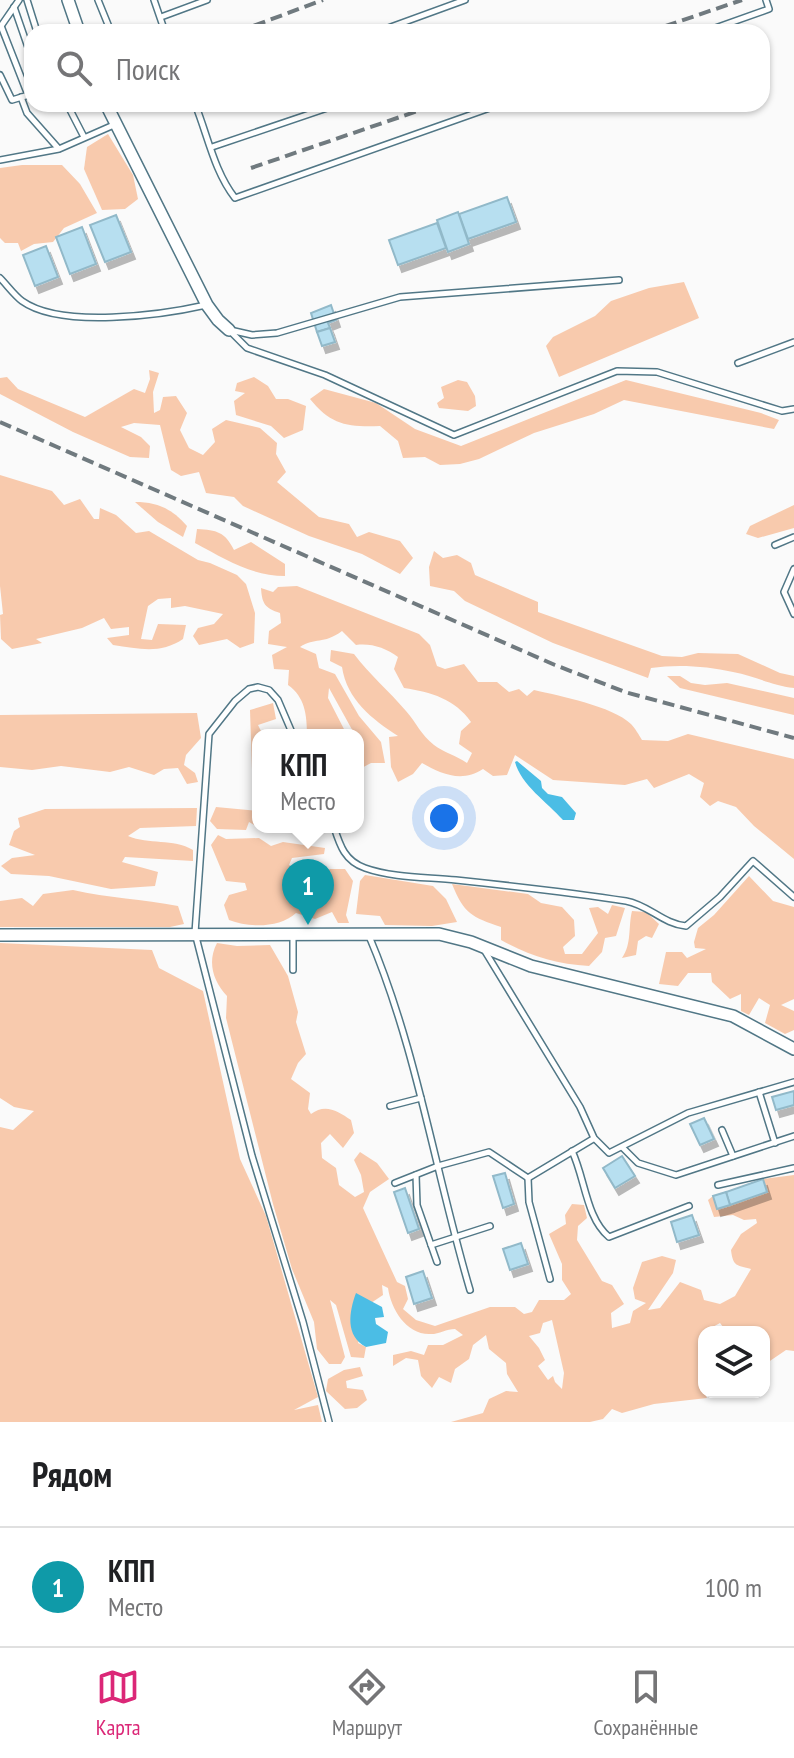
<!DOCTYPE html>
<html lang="ru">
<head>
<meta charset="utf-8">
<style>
  :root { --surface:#fff; --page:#f6f6f6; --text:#202124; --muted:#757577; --line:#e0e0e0; --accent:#db2777 }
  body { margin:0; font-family:"PT Sans Narrow",sans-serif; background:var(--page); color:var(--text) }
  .controls { position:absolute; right:24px; bottom:24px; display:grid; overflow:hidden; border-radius:16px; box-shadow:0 2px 6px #0004 }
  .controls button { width:72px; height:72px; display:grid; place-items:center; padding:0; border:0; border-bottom:2px solid var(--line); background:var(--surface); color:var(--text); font:40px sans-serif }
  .you { position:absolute; left:444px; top:818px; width:28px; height:28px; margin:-20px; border:6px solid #fff; border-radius:50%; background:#1a73e8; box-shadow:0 0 0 12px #1a73e833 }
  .badge { display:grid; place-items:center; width:52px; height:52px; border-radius:50%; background:var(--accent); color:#fff; font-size:26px; font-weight:700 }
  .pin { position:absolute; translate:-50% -66px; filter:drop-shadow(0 2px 4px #0008) }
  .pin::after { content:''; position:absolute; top:42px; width:28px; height:24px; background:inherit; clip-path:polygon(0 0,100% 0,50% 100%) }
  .popup { position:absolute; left:252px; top:729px; width:112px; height:104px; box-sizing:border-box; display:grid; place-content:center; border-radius:16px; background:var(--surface); filter:drop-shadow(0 2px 6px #0005); font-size:26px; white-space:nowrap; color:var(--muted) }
  .popup b { font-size:30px; color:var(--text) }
  .popup::after { content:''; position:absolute; left:50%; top:100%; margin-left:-16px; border:16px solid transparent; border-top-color:var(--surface) }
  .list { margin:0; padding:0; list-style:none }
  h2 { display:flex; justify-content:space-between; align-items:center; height:104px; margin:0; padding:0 32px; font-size:34px }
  h2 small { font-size:26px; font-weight:400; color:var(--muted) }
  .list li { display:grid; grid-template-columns:52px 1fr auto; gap:24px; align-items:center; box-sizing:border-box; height:120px; padding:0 32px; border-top:2px solid var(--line) }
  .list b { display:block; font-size:30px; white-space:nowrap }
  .list p { margin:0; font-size:26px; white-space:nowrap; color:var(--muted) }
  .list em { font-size:26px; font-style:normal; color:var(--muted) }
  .icon { flex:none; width:44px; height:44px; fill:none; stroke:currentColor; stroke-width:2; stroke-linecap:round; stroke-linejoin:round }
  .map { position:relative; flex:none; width:794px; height:1422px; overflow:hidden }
  .search { position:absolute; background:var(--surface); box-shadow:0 2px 6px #0004; left:24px; right:24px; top:24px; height:88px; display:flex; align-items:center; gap:20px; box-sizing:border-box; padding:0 28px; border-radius:24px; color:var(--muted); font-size:30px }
  .sheet { height:224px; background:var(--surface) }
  nav { display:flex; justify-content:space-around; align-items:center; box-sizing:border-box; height:112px; border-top:2px solid var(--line); background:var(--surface); font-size:22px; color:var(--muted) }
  nav a { display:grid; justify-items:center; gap:4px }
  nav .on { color:var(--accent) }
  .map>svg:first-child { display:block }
  .green { fill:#f8caad; fill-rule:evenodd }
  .water { fill:#4bbde5 }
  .building { fill:#b7dff0; stroke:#91b9c9; stroke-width:2; filter:url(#shadow) }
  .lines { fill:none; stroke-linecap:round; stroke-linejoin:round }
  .lane-casing { stroke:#517786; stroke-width:8 }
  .street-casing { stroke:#517786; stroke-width:14 }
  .lane { stroke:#fff; stroke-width:5 }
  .street { stroke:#fff; stroke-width:11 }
  .rail { stroke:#707a7f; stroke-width:4; stroke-dasharray:12 6; stroke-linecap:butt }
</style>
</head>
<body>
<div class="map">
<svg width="794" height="1422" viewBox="0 0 794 1422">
  <defs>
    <filter id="shadow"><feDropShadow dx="4" dy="7" stdDeviation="0" flood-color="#0004"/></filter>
  </defs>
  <rect width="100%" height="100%" fill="#fafafa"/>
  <g class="green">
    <polygon points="108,134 133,175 138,199 125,209 102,210 84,169 87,147"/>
    <polygon points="22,165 62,165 80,184 97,213 64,228 53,242 34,244 21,251 18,243 5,243 0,238 0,168"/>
    <polygon points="684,282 699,318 559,377 546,346 553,337 595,316 611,301 649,288"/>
    <polygon points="149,370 159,373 153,392 154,413 160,410 163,397 176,396 187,413 180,430 189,448 203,455 215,442 212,429 226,420 260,428 277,443 276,454 286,472 277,482 319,517 349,524 357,537 369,532 400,541 413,558 400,574 362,554 309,536 243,506 234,497 206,493 199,472 181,476 171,470 160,425 134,423 121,427 141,437 150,446 149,458 130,457 73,432 0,394 0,378 7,377 18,389 85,417 134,389 145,393 150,379"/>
    <polygon points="254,377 268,386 276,399 288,399 306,406 303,430 284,438 271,426 236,415 234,401 245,393 235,391 237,383"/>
    <polygon points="458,380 467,382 475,396 476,406 468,411 439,408 437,403 444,398 441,387"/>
    <path d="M626 380 761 413 779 420 774 429 624 400 594 414 534 433 479 459 460 464 440 465 425 457 403 458 398 441 380 426C347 427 331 425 310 399L324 389 376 403 415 429 461 446Z"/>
    <path d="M0 475 52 491 64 505 80 499 94 519H99L100 508 116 515 136 533 149 531 198 560 210 563 237 575 246 584 255 613 254 643 240 648 227 639 199 645 193 636 198 628 214 624 223 614 185 606 171 608V598L158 599 148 606 141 639 152 640 158 624 186 625 183 639C161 654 140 649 113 645L107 638 129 635V627L111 629 104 618 82 628 36 639 42 643 12 649 1 639 0 615 3 614 0 586Z"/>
    <path d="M135 502C158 502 172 509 187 526L183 537 158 522Z"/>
    <polygon points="794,505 794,528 758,538 746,534 750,526"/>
    <path d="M197 529C217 530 225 532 234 550L251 542 285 564V576C251 576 225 559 195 543Z"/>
    <path d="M434 551 443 558 457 555 471 563 475 575 538 602V612L662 656 682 657 698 653 738 654 780 673 794 676V688C770 685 755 676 733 672 707 666 677 664 651 668L648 678 553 643 465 601 454 591 430 586 429 567Z"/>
    <path d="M297 586 419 634 430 645 437 666 445 669 464 664 478 682H497L509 692 519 689 527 696 534 690C560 696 612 706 631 724 635 728 639 735 642 740L668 741 688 734 794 759V859L754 826 736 807 718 801 710 806 700 797 704 783 689 774 654 788 647 779 625 785 553 780 515 755 507 775 493 776 483 769C462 783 441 774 422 763L413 774 398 782 391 767 389 737 398 736C372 719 347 700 342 667L330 661 331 650 354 654C370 675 389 691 406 711 416 722 421 735 434 745 443 752 457 756 467 763L472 753 459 744 461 731 471 722C455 699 431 692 404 688L394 669 398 657C386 648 371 643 356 645L342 631C323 645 315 637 300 647L316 654 319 668 335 674 359 716 381 742 385 763H371L358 770V735H355L329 688 328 698 347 735H307C307 715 305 697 288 685L289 670 274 669 272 655 287 647 268 644 269 631 281 623 280 613C265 608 262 604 261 588L273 592 278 587Z"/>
    <polygon points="667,676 680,676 691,683 705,685 727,683 794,698 794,715 680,688"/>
    <polygon points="273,703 276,719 258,725 263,735 258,735 258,771 252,770 250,710"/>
    <polygon points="197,713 201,738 186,755 184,765 195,773 198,782 187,784 178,768 164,769 154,775 129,767 110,772 61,766 32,770 0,767 0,715"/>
    <polygon points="216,807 258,811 258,827 322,827 316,832 263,830 249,822 246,830 217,829 210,821"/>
    <path d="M197 808 196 826 140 828 128 836C149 845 173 838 193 850V861L125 857 122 862 158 872 155 886 111 889 49 876 11 874 1 866 12 858 35 855 9 845 14 831 20 827 18 818 45 809Z"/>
    <path d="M218 835 226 839 259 838 271 846 283 842 325 848 324 854 292 858 289 865 309 875 321 874 330 869H345L353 881 346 915 349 923H338L332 912 315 919 296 913C280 928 249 928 229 920L224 905 229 895 247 890 245 883 226 881 211 845Z"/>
    <polygon points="365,875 433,886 446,899 457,922 432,926 385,925 380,916 356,914 360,881"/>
    <polygon points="749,876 773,901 794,907 794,999 781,1005 794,1011 794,1030 785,1034 765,1023 770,1005 759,998 749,1015 741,1011 741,994 730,999 712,982 711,973 688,973 678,986 659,984 666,952 682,952 687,958 706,949 695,948 694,942 698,928 714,915"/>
    <path d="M452 884 528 894 541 903 562 907 574 920 575 936 563 947 565 954H582L598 933 589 908 598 907 608 914 612 905 625 908 616 936 605 938 602 952 589 966C556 964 530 956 501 940V927C472 917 464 914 452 884Z"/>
    <path d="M73 890C108 898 143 899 178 906L184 924 170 927H0V901L22 898 33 906 43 894Z"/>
    <path d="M632 911 646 912 659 924 652 938 646 936 638 941 636 955 622 958C632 944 628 927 632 911Z"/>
    <polygon points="0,943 152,950 159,968 203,991 240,1159 266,1216 318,1397 294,1410 318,1405 322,1422 0,1422 0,1127 13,1130 34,1111 14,1107 0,1098"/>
    <path d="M217 943 237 946 270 945 288 976 298 1012 296 1022 306 1054 298 1063 291 1079 310 1093 308 1109 311 1114C325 1103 338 1111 351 1120L354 1133 343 1148 330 1134 321 1143 322 1158 336 1168 339 1185 355 1197 364 1192 361 1175 354 1160 360 1152 377 1163 389 1179 370 1192 363 1208 397 1282 405 1286 408 1299 403 1309 416 1320 435 1326 490 1307H515L524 1314 532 1312 539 1300H564L571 1294 562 1280V1264L549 1234 566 1224 565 1215 572 1204 584 1205 587 1218 578 1226 577 1240 602 1281 612 1285 624 1304 611 1313 612 1328 630 1323 633 1311 646 1303 635 1299 633 1288 642 1262 662 1256 676 1260 673 1273 648 1310 660 1308 680 1282 701 1290 704 1300 720 1304 735 1296 751 1269C737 1265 733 1267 731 1250L741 1234 757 1223 756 1219 744 1220 733 1215 714 1217 708 1200 713 1196 718 1209 767 1192 763 1179 794 1175V1351L786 1350 764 1365V1332H727L720 1323 702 1333 704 1392 707 1398 654 1404 622 1413 612 1409 603 1419 590 1422H451L483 1413 489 1399 506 1391 518 1392 507 1374 506 1363 489 1349 486 1335 473 1345 469 1359 455 1369 451 1383 439 1377 432 1388 421 1376 418 1360 406 1358 393 1366V1355L411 1351 424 1355 428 1345H443L463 1335 455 1329C446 1329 438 1335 429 1334 406 1334 391 1309 388 1288L382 1285 383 1295 371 1303 358 1343 366 1347 364 1358 351 1357 336 1305 330 1300 345 1357 341 1364H329L317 1349 314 1322 292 1269 273 1204 226 1018 227 996C213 981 207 962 217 943ZM552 1320 564 1373 562 1389 555 1382 553 1376 548 1380 538 1366 545 1360 539 1348 529 1336 540 1333 543 1323Z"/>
    <polygon points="360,1367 363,1376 346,1381 347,1388 363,1390 367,1400 357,1408 345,1409 326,1391 328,1379 344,1370"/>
  </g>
  <g class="water">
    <path d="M517 761 541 781 542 788 548 794 562 797 576 813 574 820H563C547 802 521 785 515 762Z"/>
    <path d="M356 1293 382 1307 384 1317 375 1318 376 1324 388 1332 386 1343 366 1347C345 1336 349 1312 356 1293Z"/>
  </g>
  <g class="building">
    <polygon points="507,197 516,222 468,239 459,214"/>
    <polygon points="458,212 469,244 448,252 437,220"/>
    <polygon points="116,215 131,252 105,262 90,225"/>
    <polygon points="437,223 446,248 398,265 389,240"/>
    <polygon points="82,227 96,264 70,274 56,237"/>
    <polygon points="46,246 58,277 35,286 23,255"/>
    <polygon points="331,305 336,320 328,323 330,328 317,332 311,313"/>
    <polygon points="330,328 335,342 322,346 317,332"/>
    <polygon points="794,1091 794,1105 776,1110 772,1097"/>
    <polygon points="704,1118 714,1139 700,1145 690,1124"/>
    <polygon points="622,1156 635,1176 615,1188 603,1168"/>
    <polygon points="505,1173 514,1204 503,1208 493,1176"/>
    <polygon points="763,1179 767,1192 730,1205 726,1192"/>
    <polygon points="405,1188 419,1229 408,1233 394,1192"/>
    <polygon points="726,1192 730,1205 717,1209 713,1196"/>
    <polygon points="692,1215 699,1235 677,1242 671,1222"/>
    <polygon points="521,1243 528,1264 510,1270 503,1249"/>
    <polygon points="423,1271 432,1298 414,1304 406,1277"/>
  </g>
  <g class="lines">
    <defs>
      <g id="lane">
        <polyline points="27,0 37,32"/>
        <polyline points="98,0 109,27"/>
        <polyline points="154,0 165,32"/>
        <polyline points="14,7 32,59"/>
        <polyline points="161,17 207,0"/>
        <polyline points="1,26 28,95"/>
        <polyline points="1,26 19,0"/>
        <polyline points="377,32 465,0"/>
        <polyline points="704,32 769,9 766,0"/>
        <polyline points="0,75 12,100 32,94"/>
        <polyline points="21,97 27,113 58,148"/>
        <polyline points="67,104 84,137"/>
        <path d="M195 104C208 136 214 171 235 198L501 104"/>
        <polyline points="212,147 339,104"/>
        <polyline points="0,160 59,149 116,124"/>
        <path d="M0 278C7 285 14 295 22 301 61 329 162 315 206 305"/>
        <polyline points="230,330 252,335 277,333 400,297 619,280"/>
        <polyline points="230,331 247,348 325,375 454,435 617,371 657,372 782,411 794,409"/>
        <polyline points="738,363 794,342"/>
        <polyline points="775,545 794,537"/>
        <polyline points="794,569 784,592 794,614"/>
        <polyline points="293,735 278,700 269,690 258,687 249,689 235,701 209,734 195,933 252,1156 303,1322 329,1422"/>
        <path d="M334 827C340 846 345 861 365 868 393 878 427 877 456 880 513 886 569 892 626 901 649 905 663 924 686 926L720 897 753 861 794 897"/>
        <path d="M369 936C417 1049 435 1172 470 1290"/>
        <polyline points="483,948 580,1107 594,1138 609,1153 688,1113 794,1082"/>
        <polyline points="293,970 293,936"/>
        <polyline points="759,1092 775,1143"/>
        <polyline points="390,1106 421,1098"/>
        <polyline points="722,1130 733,1156"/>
        <polyline points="623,1148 638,1163 676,1175 794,1136"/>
        <path d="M572 1151C585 1178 586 1218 609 1237L689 1206"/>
        <polyline points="416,1175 417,1205 437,1262"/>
        <polyline points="528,1178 529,1202 550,1279"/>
        <polyline points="395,1183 438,1166 489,1152 528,1178 593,1139"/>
        <polyline points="718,1185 794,1168"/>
        <polyline points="431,1245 490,1226"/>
      </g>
      <g id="street">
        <polyline points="68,0 79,32"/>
        <polyline points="106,104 207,305 218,320 229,330"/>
        <polyline points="0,935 439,934 471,942 531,966 733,1016 794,1049"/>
      </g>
    </defs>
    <use href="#lane" class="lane-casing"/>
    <use href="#street" class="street-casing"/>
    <use href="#lane" class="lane"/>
    <use href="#street" class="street"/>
    <g class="rail">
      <polyline points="237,32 323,0"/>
      <polyline points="648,32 742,0"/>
      <polyline points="251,168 438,104"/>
      <polyline points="0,422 555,665 625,692 794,738"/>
    </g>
  </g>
</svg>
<div class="controls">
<button><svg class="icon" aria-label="layers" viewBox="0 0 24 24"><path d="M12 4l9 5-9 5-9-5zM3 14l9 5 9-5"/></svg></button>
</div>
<div class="you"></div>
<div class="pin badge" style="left:308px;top:925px;background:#0f9aa8">1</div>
<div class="popup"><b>КПП</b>Место</div>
<div class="search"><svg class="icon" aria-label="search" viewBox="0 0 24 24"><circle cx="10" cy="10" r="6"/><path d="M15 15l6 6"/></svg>Поиск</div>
</div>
<section class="sheet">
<h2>Рядом<small></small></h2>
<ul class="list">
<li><span class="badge" style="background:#0f9aa8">1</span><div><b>КПП</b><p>Место</p></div><em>100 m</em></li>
</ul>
</section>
<nav>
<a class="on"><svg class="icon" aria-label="map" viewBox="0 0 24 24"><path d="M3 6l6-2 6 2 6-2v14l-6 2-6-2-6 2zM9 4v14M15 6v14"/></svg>Карта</a>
<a><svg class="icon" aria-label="directions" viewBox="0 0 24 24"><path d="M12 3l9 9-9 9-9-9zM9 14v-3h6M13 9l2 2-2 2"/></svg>Маршрут</a>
<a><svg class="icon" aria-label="saved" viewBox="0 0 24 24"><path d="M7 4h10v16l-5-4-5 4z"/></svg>Сохранённые</a>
</nav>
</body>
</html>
